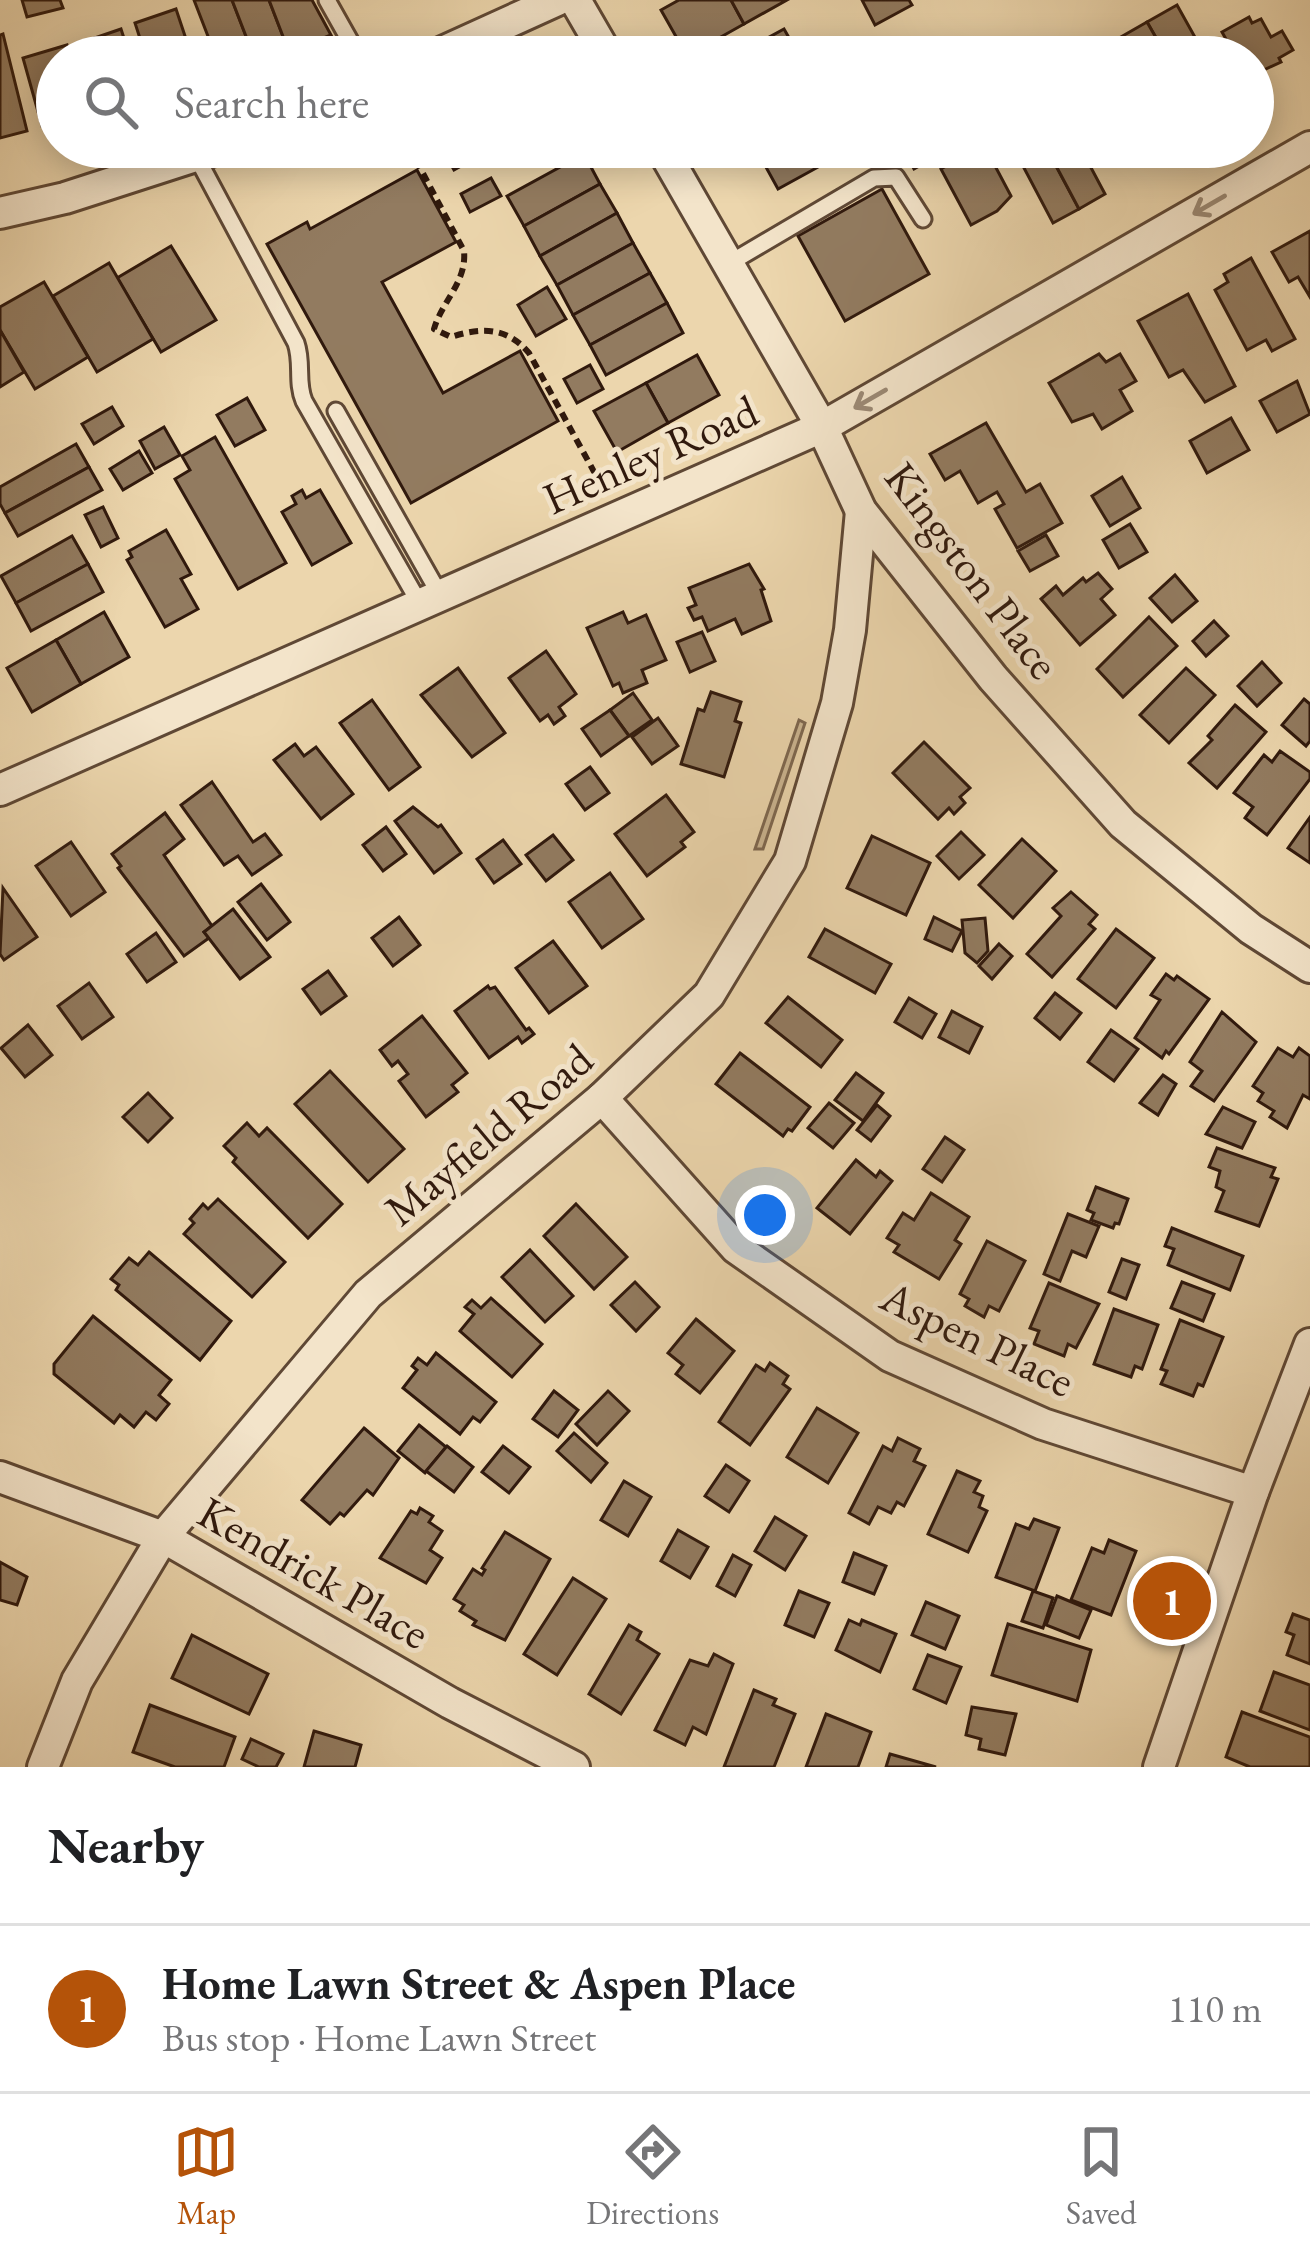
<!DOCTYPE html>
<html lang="en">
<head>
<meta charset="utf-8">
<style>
  :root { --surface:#fff; --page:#f6f6f6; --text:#202124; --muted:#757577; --line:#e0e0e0; --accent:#b45309 }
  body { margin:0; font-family:"EB Garamond",serif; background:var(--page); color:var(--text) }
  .you { position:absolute; left:765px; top:1215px; width:42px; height:42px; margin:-30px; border:9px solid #fff; border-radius:50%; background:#1a73e8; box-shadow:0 0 0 18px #1a73e833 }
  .badge { display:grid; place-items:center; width:78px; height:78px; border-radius:50%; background:var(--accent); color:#fff; font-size:39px; font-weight:700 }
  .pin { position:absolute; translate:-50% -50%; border:6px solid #fff; box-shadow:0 3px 12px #0006 }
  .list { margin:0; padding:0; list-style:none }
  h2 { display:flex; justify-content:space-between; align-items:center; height:156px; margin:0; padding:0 48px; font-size:51px }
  h2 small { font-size:39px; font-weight:400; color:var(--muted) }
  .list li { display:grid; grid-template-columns:78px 1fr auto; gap:36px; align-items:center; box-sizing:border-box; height:168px; padding:0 48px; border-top:3px solid var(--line) }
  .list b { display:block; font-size:45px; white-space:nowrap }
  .list p { margin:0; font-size:39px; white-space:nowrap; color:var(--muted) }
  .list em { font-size:39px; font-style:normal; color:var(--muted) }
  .icon { flex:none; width:66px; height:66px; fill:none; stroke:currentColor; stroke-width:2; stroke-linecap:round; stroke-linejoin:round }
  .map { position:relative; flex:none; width:1310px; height:1767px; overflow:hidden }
  .search { position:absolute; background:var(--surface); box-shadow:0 6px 30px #0003; left:36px; right:36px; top:36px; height:132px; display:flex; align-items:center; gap:30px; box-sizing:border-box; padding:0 42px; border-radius:66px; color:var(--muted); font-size:45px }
  .sheet { height:324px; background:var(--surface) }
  nav { display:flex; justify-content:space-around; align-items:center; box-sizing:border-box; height:168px; border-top:3px solid var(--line); background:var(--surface); font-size:33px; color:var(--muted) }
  nav a { display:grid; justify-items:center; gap:6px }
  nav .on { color:var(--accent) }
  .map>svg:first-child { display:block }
  .green { fill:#ccb692; stroke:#7e6850; stroke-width:3 }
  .building { fill:#927b60; stroke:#30190d; stroke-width:3 }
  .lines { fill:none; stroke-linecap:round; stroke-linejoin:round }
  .service-casing { stroke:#5f4835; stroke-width:21 }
  .minor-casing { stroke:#5f4835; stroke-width:36 }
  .path { stroke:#30190d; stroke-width:6; stroke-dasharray:9 6; stroke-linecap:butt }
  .service { stroke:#f3e4ca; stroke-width:15 }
  .minor { stroke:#f3e4ca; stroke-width:30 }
  .oneway { stroke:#9b8975 }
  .labels { text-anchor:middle; stroke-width:10; stroke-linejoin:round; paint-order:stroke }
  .street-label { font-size:45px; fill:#30190d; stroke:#f3e4ca }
</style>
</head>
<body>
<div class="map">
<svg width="1310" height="1767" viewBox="0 0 1310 1767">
  <rect width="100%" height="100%" fill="#ecd6ad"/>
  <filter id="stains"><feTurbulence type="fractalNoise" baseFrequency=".00167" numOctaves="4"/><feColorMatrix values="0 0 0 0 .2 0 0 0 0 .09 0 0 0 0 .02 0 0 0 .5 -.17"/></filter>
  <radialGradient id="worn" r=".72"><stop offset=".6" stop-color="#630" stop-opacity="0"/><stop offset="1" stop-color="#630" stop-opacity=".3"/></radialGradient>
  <polygon class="green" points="799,720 805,723 763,849 755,849"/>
  <g class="building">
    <polygon points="22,0 60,0 63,8 27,17"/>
    <polygon points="194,0 232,0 254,57 216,57"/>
    <polygon points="232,0 269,0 289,52 274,57 254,57"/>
    <polygon points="269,0 312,0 331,35 289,52"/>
    <polygon points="679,0 731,0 744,24 687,56 661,10"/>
    <polygon points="731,0 787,0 744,24"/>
    <polygon points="862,0 909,0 912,5 875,25"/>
    <polygon points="1177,5 1206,57 1167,57 1147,22"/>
    <polygon points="176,9 192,57 146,57 135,23"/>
    <polygon points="1249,17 1252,23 1261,19 1271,37 1282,31 1293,50 1279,58 1281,62 1253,75 1253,57 1236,57 1222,32"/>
    <polygon points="1147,22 1167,57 1129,57 1119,38"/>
    <polygon points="121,29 130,57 85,57 80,43"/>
    <polygon points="784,29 800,57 733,57"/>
    <polygon points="3,34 27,131 0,138 0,35"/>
    <polygon points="1119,38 1129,57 1092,57 1090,54"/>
    <polygon points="67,45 70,57 57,57 57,121 42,126 23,58"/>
    <polygon points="441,147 495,147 454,170"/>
    <polygon points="785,147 850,147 851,149 778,189 762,160"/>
    <polygon points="902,147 932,147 937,156 914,169"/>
    <polygon points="960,147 965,156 985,147 1011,196 997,211 971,225 941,169 953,162 946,149"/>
    <polygon points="1013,147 1046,147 1079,209 1053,223"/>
    <polygon points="1046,147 1080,147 1105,194 1079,209"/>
    <polygon points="584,154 600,184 524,226 507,196"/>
    <polygon points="417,170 456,242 382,282 443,393 520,351 558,421 411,503 267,244 307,222 310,229"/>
    <polygon points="491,178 501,196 470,212 461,194"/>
    <polygon points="600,184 617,213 540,256 524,226"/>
    <polygon points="882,189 929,274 845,321 798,236"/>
    <polygon points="617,213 633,243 557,285 540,256"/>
    <polygon points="1310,231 1310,297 1298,277 1289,282 1272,252"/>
    <polygon points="633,243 650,273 573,315 557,285"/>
    <polygon points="171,246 216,320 161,352 117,278"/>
    <polygon points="1251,258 1295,339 1272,351 1266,340 1247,350 1215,290 1228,282 1224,274"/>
    <polygon points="109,263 153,339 97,372 53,296"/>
    <polygon points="650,273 667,303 590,345 573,315"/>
    <polygon points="44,282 88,357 35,389 0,330 0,307"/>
    <polygon points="547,287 566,319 536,336 518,305"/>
    <polygon points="1188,294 1235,386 1205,402 1183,370 1169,377 1138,321"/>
    <polygon points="667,303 683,333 606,375 590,345"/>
    <polygon points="0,330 24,372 0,387"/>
    <polygon points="1099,354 1106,362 1120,354 1136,381 1120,390 1132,411 1102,429 1093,414 1072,422 1049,383"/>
    <polygon points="697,355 719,395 668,423 646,383"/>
    <polygon points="590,365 603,389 577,403 564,379"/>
    <polygon points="1297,381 1310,414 1277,432 1260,401"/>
    <polygon points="646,383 668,423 617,452 594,411"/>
    <polygon points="247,398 265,430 235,446 217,415"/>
    <polygon points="112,407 123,426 94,444 82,424"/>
    <polygon points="1231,418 1249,450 1207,473 1190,441"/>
    <polygon points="986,423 1026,492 1040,484 1062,523 1017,548 995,509 1004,504 997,492 978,503 960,471 945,480 930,454"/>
    <polygon points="164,427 180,455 155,469 140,441"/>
    <polygon points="215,437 286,563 238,589 175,479 190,470 182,456"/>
    <polygon points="76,444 89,467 5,513 0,504 0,487"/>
    <polygon points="139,451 152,473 123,490 110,469"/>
    <polygon points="89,467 102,490 18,536 5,513"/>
    <polygon points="1122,477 1140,508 1110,526 1092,496"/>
    <polygon points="302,490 306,498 320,490 351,543 312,565 282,512 296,504 292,496"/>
    <polygon points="103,507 118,538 101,547 85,515"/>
    <polygon points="1130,524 1147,552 1119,568 1103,540"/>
    <polygon points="166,530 191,574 181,579 198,609 165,627 127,560 132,557 129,551"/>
    <polygon points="1046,535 1058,556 1030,571 1018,551"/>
    <polygon points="72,536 88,564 16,603 1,576"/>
    <polygon points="88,564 103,592 31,631 16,603"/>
    <polygon points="749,564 764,589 761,590 771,621 742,634 735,619 708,631 702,617 694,620 688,608 696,605 689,588"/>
    <polygon points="1098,573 1112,589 1101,599 1115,615 1080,645 1041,599 1056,586 1063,595 1083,578 1086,582"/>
    <polygon points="1175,575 1197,601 1172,622 1150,598"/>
    <polygon points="104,612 129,657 81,684 56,640"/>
    <polygon points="623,612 628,623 646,615 666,660 642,670 647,683 623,693 619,683 613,686 587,628"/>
    <polygon points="1149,617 1177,646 1123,697 1097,669"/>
    <polygon points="1214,621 1228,636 1206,656 1193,641"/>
    <polygon points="702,632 715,661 690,672 677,642"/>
    <polygon points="56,640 81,684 32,712 7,668"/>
    <polygon points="546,651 576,694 559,707 565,716 554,724 548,715 540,721 509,678"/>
    <polygon points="1262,662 1281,683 1257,706 1238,686"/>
    <polygon points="458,668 505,733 472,757 421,695"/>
    <polygon points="1186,668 1215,695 1169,743 1140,715"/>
    <polygon points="711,692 741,702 735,721 741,723 724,777 681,764 698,709 704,711"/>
    <polygon points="633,693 652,720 629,736 610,710"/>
    <polygon points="1304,699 1310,704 1310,741 1306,746 1282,725"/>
    <polygon points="372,700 420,767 389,790 340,723"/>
    <polygon points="1235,705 1266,732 1217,788 1189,763 1212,740 1208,736"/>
    <polygon points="610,710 629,736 601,756 582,729"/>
    <polygon points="658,718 678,746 652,764 632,737"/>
    <polygon points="924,742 970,788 960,797 965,803 954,814 949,808 938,819 893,773"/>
    <polygon points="295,744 304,756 316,747 353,794 321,819 274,760"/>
    <polygon points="1280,751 1310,772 1310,779 1267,835 1245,818 1253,807 1234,793 1264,755 1272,762"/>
    <polygon points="590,767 609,793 585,810 566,784"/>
    <polygon points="212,782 253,842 265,834 281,855 252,875 238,856 224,865 181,805"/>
    <polygon points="666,795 694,832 681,842 685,847 647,876 615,834"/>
    <polygon points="413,807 438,827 441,825 461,853 434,873 395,821"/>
    <polygon points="165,813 184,839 164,855 212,926 204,932 209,938 184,956 118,868 121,866 112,854"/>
    <polygon points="1310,817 1310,863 1288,848"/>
    <polygon points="386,827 406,854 383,871 363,845"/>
    <polygon points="961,832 984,855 959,879 937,856"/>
    <polygon points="553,835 573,860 546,881 526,855"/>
    <polygon points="872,836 930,863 906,915 847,888"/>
    <polygon points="1022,839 1056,871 1013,918 979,885"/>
    <polygon points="503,840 521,864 494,883 477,859"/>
    <polygon points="71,842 105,892 71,916 36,866"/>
    <polygon points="610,873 643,919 602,948 569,902"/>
    <polygon points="261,884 290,922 267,940 238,902"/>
    <polygon points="3,888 37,937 4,960 0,954"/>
    <polygon points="1071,892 1097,915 1089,924 1095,929 1052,977 1027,954 1061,916 1053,908"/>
    <polygon points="233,909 270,957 240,979 204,932"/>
    <polygon points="399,917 420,945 393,966 372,938"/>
    <polygon points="934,917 962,931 952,951 925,939"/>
    <polygon points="985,918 988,951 977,963 965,953 962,920"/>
    <polygon points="825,929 891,964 875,993 809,957"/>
    <polygon points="1116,929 1154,958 1116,1008 1078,979"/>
    <polygon points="156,933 176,962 147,982 127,954"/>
    <polygon points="553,941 587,986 549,1013 516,968"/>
    <polygon points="999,944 1012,956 992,979 979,966"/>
    <polygon points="328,971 346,996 321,1014 303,989"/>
    <polygon points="1166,974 1174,980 1177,976 1209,999 1169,1054 1166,1051 1162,1058 1135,1038 1160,1000 1151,995"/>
    <polygon points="89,983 113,1017 82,1039 58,1006"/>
    <polygon points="488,986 490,989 495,987 526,1030 529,1028 534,1034 522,1043 518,1037 489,1058 455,1011"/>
    <polygon points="1055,993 1081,1013 1060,1039 1035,1018"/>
    <polygon points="788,997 842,1040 821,1067 766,1023"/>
    <polygon points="909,998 936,1014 922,1038 895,1022"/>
    <polygon points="952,1011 982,1027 969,1053 939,1037"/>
    <polygon points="1222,1012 1256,1042 1214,1101 1191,1086 1202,1071 1190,1062"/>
    <polygon points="422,1016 467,1073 452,1085 458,1092 426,1117 399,1081 408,1074 398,1061 392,1066 380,1050"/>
    <polygon points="28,1025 52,1055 25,1077 1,1048"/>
    <polygon points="1111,1030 1138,1049 1114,1081 1088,1062"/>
    <polygon points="1278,1048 1293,1057 1299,1048 1310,1056 1310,1099 1303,1095 1287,1128 1270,1117 1274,1111 1258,1101 1263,1093 1253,1086"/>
    <polygon points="740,1053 810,1107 792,1131 788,1129 783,1136 716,1084"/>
    <polygon points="330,1071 404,1149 368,1182 295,1104"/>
    <polygon points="856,1073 883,1093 863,1121 835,1100"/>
    <polygon points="1163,1075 1176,1084 1158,1115 1140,1103"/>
    <polygon points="148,1093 172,1118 148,1142 123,1117"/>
    <polygon points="829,1103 854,1123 833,1148 808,1128"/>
    <polygon points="877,1105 890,1116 871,1141 857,1130"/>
    <polygon points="1223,1107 1255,1122 1242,1148 1206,1134"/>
    <polygon points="247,1123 259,1136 267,1128 342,1204 308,1238 233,1162 236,1158 224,1146"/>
    <polygon points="945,1137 964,1150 942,1182 923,1169"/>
    <polygon points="1217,1148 1275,1168 1271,1177 1278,1179 1259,1226 1216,1211 1224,1191 1216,1187 1220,1171 1209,1167"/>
    <polygon points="856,1160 876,1177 880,1171 892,1181 850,1234 817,1208"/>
    <polygon points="1096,1187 1128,1199 1119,1224 1115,1223 1113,1228 1091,1220 1094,1213 1087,1210"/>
    <polygon points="931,1193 969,1217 955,1240 961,1244 939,1279 894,1252 899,1245 887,1238 903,1213 914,1220"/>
    <polygon points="218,1199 285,1262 252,1297 184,1234 194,1223 190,1219 203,1204 208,1209"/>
    <polygon points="576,1204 627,1257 594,1289 544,1236"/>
    <polygon points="1068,1214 1099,1226 1086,1257 1072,1251 1060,1281 1044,1274"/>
    <polygon points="1172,1228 1243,1256 1230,1290 1168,1265 1174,1249 1165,1246"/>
    <polygon points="987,1241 1025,1261 999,1311 989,1306 984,1317 965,1306 969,1299 960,1294"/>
    <polygon points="530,1250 573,1296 545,1322 502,1277"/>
    <polygon points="149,1252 231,1321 200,1360 116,1290 119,1285 111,1279 129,1258 138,1265"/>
    <polygon points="1122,1259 1139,1265 1126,1299 1109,1292"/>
    <polygon points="635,1282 659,1307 636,1331 611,1305"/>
    <polygon points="1182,1282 1214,1294 1203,1321 1171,1308"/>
    <polygon points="1049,1283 1099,1304 1076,1348 1068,1344 1064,1356 1034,1344 1039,1331 1030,1328"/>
    <polygon points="491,1298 542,1344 512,1377 460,1331 474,1314 465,1307 472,1300 481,1308"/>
    <polygon points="1114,1309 1158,1325 1142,1369 1135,1366 1131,1377 1094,1364"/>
    <polygon points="93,1316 171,1380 159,1395 169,1404 156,1420 146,1412 134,1427 120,1415 114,1423 54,1374 54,1364"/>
    <polygon points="696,1319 734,1351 700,1393 676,1374 683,1365 668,1353"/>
    <polygon points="1180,1320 1223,1337 1203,1386 1198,1384 1193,1396 1161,1384 1167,1371 1161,1369"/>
    <polygon points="436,1353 496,1402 480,1422 473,1417 460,1434 403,1388 417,1370 412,1366 418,1358 427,1365"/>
    <polygon points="770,1363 788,1376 783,1384 790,1389 750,1445 719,1422 756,1365 765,1371"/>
    <polygon points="554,1391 578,1410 558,1437 533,1419"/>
    <polygon points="608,1391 629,1411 597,1445 576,1424"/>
    <polygon points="817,1408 858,1433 828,1483 787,1457"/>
    <polygon points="419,1425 446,1447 425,1473 398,1451"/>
    <polygon points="364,1428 399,1458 373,1495 367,1490 344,1516 340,1513 330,1524 302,1500"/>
    <polygon points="574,1433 607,1463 591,1482 557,1451"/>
    <polygon points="898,1438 920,1449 914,1461 925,1466 904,1506 897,1502 891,1513 878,1507 869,1524 849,1513 883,1446 892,1451"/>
    <polygon points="447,1446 473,1467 454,1492 426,1471"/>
    <polygon points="503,1446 530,1467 509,1493 482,1472"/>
    <polygon points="726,1465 749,1481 729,1512 705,1496"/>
    <polygon points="957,1471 980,1481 974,1492 983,1496 979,1507 987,1511 968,1552 928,1534"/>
    <polygon points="624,1481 651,1497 628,1536 601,1520"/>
    <polygon points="420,1508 433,1516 429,1522 442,1531 430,1550 442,1558 426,1583 380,1558 411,1511 417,1514"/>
    <polygon points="775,1517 806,1536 785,1570 755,1551"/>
    <polygon points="1034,1519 1059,1528 1035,1591 996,1577 1016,1524 1029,1529"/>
    <polygon points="678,1530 708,1547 690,1578 661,1561"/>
    <polygon points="505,1532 550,1559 505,1640 473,1625 476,1621 460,1611 464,1605 454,1599 473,1569 482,1575 485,1570 482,1568"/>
    <polygon points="1109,1540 1136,1551 1111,1615 1071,1600 1092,1548 1104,1553"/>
    <polygon points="854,1553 886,1566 874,1594 843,1582"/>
    <polygon points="733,1555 751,1565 735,1596 717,1586"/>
    <polygon points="0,1562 27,1577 17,1605 0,1600"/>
    <polygon points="573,1578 606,1599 557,1675 524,1654"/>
    <polygon points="799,1591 829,1603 814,1637 785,1625"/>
    <polygon points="1033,1591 1053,1598 1043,1628 1022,1621"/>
    <polygon points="1057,1596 1091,1610 1079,1638 1046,1625"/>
    <polygon points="926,1602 959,1616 945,1649 912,1635"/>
    <polygon points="1293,1614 1310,1620 1310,1664 1287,1655 1294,1635 1286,1632"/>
    <polygon points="849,1620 860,1625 862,1620 896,1634 880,1672 836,1650"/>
    <polygon points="1008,1624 1091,1650 1077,1701 992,1675"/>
    <polygon points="629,1625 641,1632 637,1640 659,1654 621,1714 589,1694"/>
    <polygon points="192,1635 268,1674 249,1714 172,1678"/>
    <polygon points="714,1654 733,1664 706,1734 693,1727 685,1745 655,1730 690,1660 708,1666"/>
    <polygon points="928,1655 961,1667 946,1703 914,1689"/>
    <polygon points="1274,1672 1310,1685 1310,1730 1260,1711"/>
    <polygon points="754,1690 776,1699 773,1705 795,1714 774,1767 724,1767"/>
    <polygon points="150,1705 235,1737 224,1767 175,1767 133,1752"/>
    <polygon points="972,1707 1016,1714 1005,1755 979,1749 981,1739 966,1735"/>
    <polygon points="1242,1712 1310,1737 1310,1767 1250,1767 1226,1757"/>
    <polygon points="826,1714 871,1732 858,1767 806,1767"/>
    <polygon points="314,1731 361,1745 355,1767 304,1767"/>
    <polygon points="251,1739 283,1754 276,1767 259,1767 242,1759"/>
    <polygon points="890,1754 936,1767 886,1767"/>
  </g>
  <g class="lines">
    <defs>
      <g id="service">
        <polyline points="327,0 359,57"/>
        <path d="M196 156 296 343C303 363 296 382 304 401L420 604"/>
        <polyline points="728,264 874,178 896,177 923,219"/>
        <polyline points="336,411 440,595"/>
      </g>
      <g id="minor">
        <polyline points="575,0 608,57"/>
        <polyline points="432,57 557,0"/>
        <polyline points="661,147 822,427 861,511 993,678 1123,824 1251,929 1310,967"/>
        <polyline points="0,213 65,198 223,147"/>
        <polyline points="0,790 822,427 1310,147"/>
        <polyline points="602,1098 736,1248 890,1356 1043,1424 1253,1492"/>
        <polyline points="0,1477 163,1537 450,1703 574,1767"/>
        <polyline points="43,1767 77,1681 163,1537 368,1294 602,1098 709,995 790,861 837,703 850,630 861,511"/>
        <polyline points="1159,1767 1253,1492 1310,1344"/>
      </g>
    </defs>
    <use href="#service" class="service-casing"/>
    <use href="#minor" class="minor-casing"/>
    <path class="path" d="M409 147 464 251C467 282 442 301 434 329L451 337C482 327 507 327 529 353L604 490"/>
    <use href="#service" class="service"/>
    <use href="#minor" class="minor"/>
  </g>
  <defs><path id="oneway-shaft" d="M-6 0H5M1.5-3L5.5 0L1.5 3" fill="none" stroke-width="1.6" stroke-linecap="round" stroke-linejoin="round" transform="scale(3)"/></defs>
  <g class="oneway">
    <use href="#oneway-shaft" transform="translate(1209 205) rotate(150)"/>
    <use href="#oneway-shaft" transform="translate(870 399) rotate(150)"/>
  </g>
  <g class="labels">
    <g class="street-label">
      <text transform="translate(650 454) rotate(-24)" y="16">Henley Road</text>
      <text transform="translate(973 570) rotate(53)" y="16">Kingston Place</text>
      <text transform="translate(488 1134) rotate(-40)" y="16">Mayfield Road</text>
      <text transform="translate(978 1338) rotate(26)" y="16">Aspen Place</text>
      <text transform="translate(314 1572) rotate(30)" y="16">Kendrick Place</text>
    </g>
  </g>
  <rect width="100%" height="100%" filter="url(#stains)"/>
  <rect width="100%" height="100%" fill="url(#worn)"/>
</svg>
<div class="you"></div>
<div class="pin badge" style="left:1172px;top:1601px">1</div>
<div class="search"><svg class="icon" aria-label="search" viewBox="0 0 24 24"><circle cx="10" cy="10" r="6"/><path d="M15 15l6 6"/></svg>Search here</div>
</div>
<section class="sheet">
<h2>Nearby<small></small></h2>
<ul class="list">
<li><span class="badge">1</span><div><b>Home Lawn Street &amp; Aspen Place</b><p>Bus stop · Home Lawn Street</p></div><em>110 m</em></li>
</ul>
</section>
<nav>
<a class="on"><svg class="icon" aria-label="map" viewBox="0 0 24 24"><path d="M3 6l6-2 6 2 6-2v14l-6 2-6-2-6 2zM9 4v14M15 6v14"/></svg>Map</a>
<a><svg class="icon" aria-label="directions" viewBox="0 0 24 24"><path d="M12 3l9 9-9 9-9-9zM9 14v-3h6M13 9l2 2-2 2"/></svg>Directions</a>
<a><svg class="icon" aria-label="saved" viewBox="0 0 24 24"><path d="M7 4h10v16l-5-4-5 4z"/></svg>Saved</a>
</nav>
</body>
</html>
